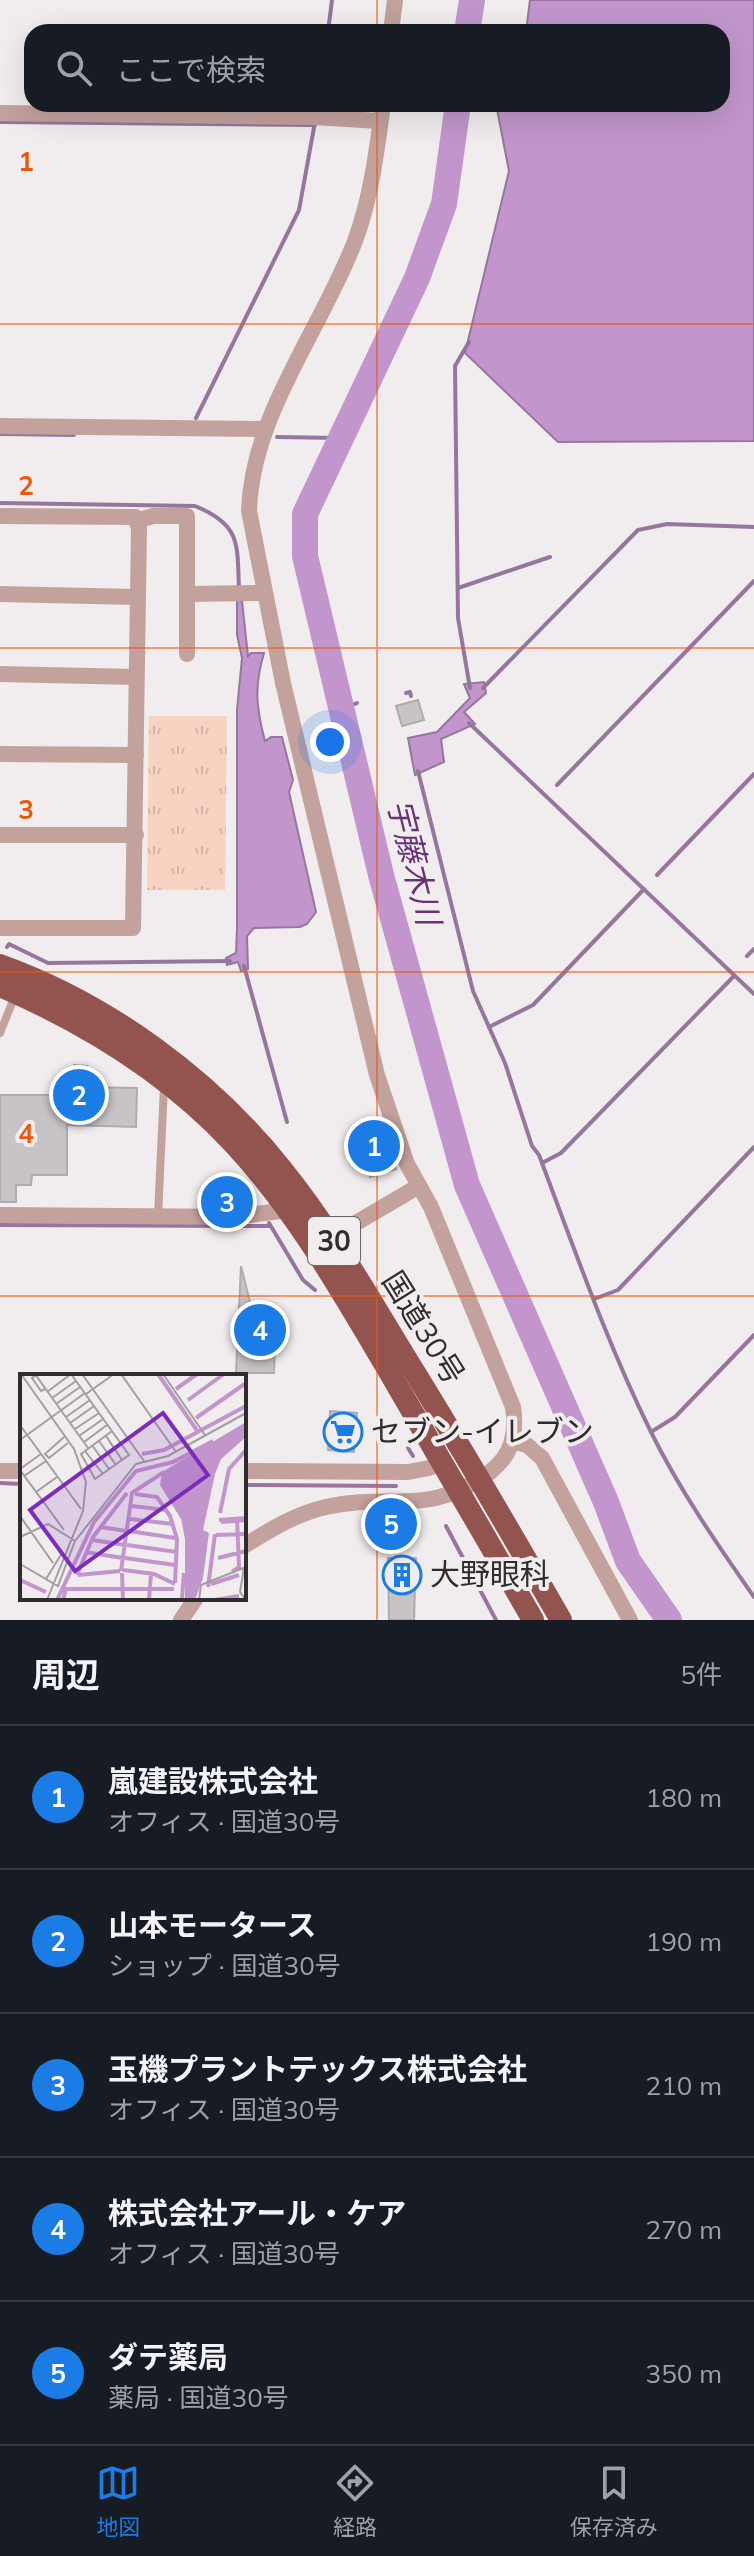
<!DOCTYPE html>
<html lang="ja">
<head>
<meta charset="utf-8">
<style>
  :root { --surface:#171b24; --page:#242831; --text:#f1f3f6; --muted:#9ea1a6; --line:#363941; --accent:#1b7ce5 }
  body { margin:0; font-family:Mulish,"Noto Sans JP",sans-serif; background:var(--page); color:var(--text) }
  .you { position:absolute; left:330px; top:742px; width:28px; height:28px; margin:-20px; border:6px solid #fff; border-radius:50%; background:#1a73e8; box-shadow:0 0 0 12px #1a73e833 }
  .badge { display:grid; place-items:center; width:52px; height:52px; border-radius:50%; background:var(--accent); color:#fff; font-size:26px; font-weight:700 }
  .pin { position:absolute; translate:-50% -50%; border:4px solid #fff; box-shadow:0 2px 8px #0006 }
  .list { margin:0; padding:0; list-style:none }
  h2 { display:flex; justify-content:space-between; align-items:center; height:104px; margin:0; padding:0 32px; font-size:34px }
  h2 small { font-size:26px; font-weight:400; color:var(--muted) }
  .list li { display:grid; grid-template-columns:52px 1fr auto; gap:24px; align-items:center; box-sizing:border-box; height:144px; padding:0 32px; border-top:2px solid var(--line) }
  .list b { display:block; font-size:30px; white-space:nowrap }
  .list p { margin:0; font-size:26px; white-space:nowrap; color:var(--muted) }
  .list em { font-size:26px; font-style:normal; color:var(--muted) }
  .icon { flex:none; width:44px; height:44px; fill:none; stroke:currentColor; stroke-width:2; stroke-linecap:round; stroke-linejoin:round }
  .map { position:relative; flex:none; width:754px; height:1620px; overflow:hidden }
  .search { position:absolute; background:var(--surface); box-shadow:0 8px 32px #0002; left:24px; right:24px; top:24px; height:88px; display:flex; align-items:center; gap:20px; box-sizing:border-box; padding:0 28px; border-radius:24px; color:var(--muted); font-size:30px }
  .sheet { height:824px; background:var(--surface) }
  nav { display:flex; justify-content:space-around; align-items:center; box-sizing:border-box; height:112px; border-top:2px solid var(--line); background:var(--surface); font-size:22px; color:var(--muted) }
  nav a { display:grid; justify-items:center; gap:4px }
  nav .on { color:var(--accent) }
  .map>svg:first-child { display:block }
  .grass { fill:url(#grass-tufts) }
  .water { fill:#c296cd; stroke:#96769d; stroke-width:2 }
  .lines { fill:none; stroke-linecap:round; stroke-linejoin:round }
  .stream { stroke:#96769d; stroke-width:4 }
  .river { stroke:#c296cd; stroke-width:26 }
  .building { fill:#c7c3c6; stroke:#b0acae; stroke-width:2 }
  .service { stroke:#c3a19d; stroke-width:8 }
  .minor { stroke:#c3a19d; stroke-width:16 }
  .trunk { stroke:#93544f; stroke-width:22 }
  .grid { fill:none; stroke:#e8590c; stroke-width:2; stroke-opacity:0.55 }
  .labels { text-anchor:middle; stroke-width:8; stroke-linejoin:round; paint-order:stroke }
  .shield { fill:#f1eced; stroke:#686666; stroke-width:2 }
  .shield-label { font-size:28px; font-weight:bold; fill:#2e2c2c }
  .street-label { font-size:30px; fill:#2e2c2c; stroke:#f1eced }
  .poi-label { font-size:30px; fill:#2e2c2c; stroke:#f1eced; text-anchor:start }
  .water-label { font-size:32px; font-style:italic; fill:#683275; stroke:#f1eced }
  .inset-river { fill:none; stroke:#c296cd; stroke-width:4 }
  .inset-road { fill:none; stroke:#a39fa0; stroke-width:2 }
  .view { fill:#7b2cbf; fill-opacity:0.15; stroke:#7b2cbf; stroke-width:4 }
  .inset-edge { fill:none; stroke:#2e2c2c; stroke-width:4 }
  .grid-label { font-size:26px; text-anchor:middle; font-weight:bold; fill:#e8590c; stroke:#f1eced; stroke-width:8; stroke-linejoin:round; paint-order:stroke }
</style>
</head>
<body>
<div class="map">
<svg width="754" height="1620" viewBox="0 0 754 1620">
  <defs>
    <pattern id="grass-tufts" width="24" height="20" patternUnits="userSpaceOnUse" patternTransform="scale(2)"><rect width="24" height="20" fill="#f8d3c2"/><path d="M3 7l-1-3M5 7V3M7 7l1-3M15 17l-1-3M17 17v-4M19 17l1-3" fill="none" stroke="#d5b5a7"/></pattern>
  </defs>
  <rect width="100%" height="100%" fill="#f1eced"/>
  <polygon class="grass" points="149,716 227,716 225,890 147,890"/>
  <g class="water">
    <polygon points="530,0 754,0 754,441 558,442 465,353 509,171 496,104 722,104 722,32 526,32"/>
    <path d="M237 600 242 601 248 656 251 653H264C254 686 256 708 265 741L271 737H282L293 780 289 792 316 912 307 924 300 927 254 928 247 936 248 969 241 971 238 962 227 965 226 958 236 953 237 928V710L242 658 237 635Z"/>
    <polygon points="484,682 486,693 464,712 475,724 441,739 444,762 415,775 408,738 437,732 470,698 464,684"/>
  </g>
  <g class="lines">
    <g class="stream">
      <polyline points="328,32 332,0"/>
      <polyline points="317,114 318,104"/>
      <polyline points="0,122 315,125"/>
      <polyline points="469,342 455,366 458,618 470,688"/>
      <polyline points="196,418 299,210 315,122"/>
      <polyline points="0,434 74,435"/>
      <polyline points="277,437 340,438"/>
      <path d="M0 503 195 506C242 525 237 545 239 590"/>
      <polyline points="458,588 550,557"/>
      <polyline points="483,688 638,530 667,524 754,527"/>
      <polyline points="406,693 410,692 411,696"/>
      <polyline points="341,710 357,703"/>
      <polyline points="469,723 754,994"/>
      <path d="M418 771 473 991 505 1063 532 1146 539 1155C574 1248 607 1343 651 1432 679 1489 717 1544 754 1597"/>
      <polyline points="557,785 754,581"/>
      <polyline points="657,875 754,774"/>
      <polyline points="7,947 9,944 48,963 230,961"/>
      <polyline points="747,956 754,949"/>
      <polyline points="244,966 287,1122"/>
      <polyline points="489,1027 533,1005 644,889"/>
      <polyline points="542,1163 561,1153 734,976"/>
      <polyline points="269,1223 303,1280 315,1290"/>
      <polyline points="0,1225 269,1226"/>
      <polyline points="594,1299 618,1290 754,1147"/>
      <polyline points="651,1432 675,1417 754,1335"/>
      <polyline points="408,1448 413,1456"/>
      <polyline points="0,1483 22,1484"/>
      <polyline points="244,1485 396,1486"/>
      <polyline points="446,1526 496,1620"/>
    </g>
    <g class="river">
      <polyline points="467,32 472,0"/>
      <polyline points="458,104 444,204 417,278 305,514 305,556 381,875 467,1185 606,1502 628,1561 669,1620"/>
    </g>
  </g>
  <g class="building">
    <polygon points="418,700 424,720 402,726 396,706"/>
    <polygon points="74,1065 87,1066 86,1087 137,1088 136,1127 67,1125 67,1175 32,1175 31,1185 16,1185 16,1202 0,1202 0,1095 52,1095 52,1088 73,1088"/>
    <polygon points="381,1125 396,1169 370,1177 356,1133"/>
    <polygon points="206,1191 238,1193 237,1205 206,1206"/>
    <polygon points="241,1266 254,1318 284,1322 283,1338 275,1338 274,1373 236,1373"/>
    <polygon points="330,1411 357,1413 354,1452 328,1450"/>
    <polygon points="388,1558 416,1558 414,1620 389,1620"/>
  </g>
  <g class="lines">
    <g class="service">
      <polyline points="0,1033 16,993"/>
      <polyline points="158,1216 164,1086"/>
    </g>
    <g class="minor">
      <polyline points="391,32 395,0"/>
      <polyline points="0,113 313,117 380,121"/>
      <polyline points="0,426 266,429"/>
      <polyline points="0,516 135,517 139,528 133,928 0,928"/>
      <polyline points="136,521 153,516 187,516 187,654"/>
      <polyline points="0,594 136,597"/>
      <polyline points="187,594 263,593"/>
      <polyline points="0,674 136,677"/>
      <polyline points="0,754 136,755"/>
      <polyline points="0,835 136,835"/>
      <polyline points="0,1215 234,1217 288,1210"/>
      <polyline points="332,1237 419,1186"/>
      <polyline points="514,1442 527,1445 542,1458 630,1620"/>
      <polyline points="0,1471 22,1471"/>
      <polyline points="244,1471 408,1472 429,1468 442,1462"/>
      <path d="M244 1546C270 1530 295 1514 326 1507 392 1492 428 1518 490 1472 512 1455 517 1434 513 1407L431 1207 407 1164 377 1075 283 683 249 511C252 414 321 330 355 241 371 198 377 150 383 104"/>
      <polyline points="181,1620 196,1598"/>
    </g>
    <g class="trunk">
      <path d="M0 965C108 1004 209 1078 281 1168 328 1226 365 1291 404 1355 458 1442 510 1531 561 1620"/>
      <path d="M0 986C86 1023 170 1075 234 1144 295 1210 339 1287 384 1363 434 1449 484 1534 533 1620"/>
    </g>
  </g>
  <path class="grid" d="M377 0V32M377 104V1620M0 324H754M0 648H754M0 972H754M0 1296H754"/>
  <defs>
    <symbol id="supermarket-ring" viewBox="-11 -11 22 22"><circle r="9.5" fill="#f1eced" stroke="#1b7ce5" stroke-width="1.5"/><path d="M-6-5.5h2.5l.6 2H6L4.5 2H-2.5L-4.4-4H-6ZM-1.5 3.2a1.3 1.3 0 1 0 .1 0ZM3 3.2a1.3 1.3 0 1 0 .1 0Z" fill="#1b7ce5"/></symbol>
    <symbol id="building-ring" viewBox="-11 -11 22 22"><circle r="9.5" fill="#f1eced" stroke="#1b7ce5" stroke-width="1.5"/><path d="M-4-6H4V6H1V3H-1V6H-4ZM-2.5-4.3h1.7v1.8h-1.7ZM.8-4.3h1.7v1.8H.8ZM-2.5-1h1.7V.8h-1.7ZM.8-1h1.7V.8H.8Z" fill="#1b7ce5"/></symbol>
  </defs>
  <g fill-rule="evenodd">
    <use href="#supermarket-ring" x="321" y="1410" width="44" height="44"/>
    <use href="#building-ring" x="380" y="1553" width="44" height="44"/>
  </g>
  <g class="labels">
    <rect class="shield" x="308" y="1217" width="52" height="48" rx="6"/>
    <g class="shield-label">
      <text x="334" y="1251">30</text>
    </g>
    <g class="street-label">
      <text transform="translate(423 1328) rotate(58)" y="10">国道30号</text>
    </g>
    <g class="poi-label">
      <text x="371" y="1442">セブン-イレブン</text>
      <text x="430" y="1585">大野眼科</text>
    </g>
    <g class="water-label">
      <text transform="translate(414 862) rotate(76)" y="11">宇藤木川</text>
    </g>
  </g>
  <g transform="translate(20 1374)">
    <rect width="226" height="226" fill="#f1eced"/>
    <path d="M226 48V63L201 85 195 100 183 156 189 159 183 204 175 226H165V165L161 145 140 111 142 98Z" fill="#c296cd"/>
    <path class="inset-river" d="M138 0 178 58M156 15 177 0M168 26 204 0M176 44 226 9M122 80 144 76 226 32M115 120 137 123 150 142 157 165 155 209M112 132 146 136M200 139 209 95 226 76M110 145 153 150M199 146 226 144M201 148 226 146M81 153 106 157M109 157 155 164M196 161 226 160M73 166 105 171M107 171 157 178M65 178 103 184M105 184 155 191M198 184 226 177M103 196 134 200 155 210M101 197 112 119 144 98M212 198 219 193 217 144M102 199 103 226M57 201 73 163 107 119M58 201 100 197M0 206 26 218M191 210 219 201M188 213 195 160M162 224 164 199M37 226 74 148 116 97 153 88 193 67M43 226 46 215H154M129 226 131 200M195 226 219 222"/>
    <path class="inset-road" d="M1 0 54 75 66 108 63 137 27 226M15 0 68 74M62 0 124 87M101 0 156 78M143 0 185 61M16 1 12 4 21 17 25 15M27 18 51 0 109 81 75 105 61 80 92 57M66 20 94 0M32 24 56 7M36 30 60 13M46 43 70 26M50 49 74 32M0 51 61 135M55 55 79 39M59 62 83 45M86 62 102 86M44 63 25 80 29 84 48 69M0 66 65 19M79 67 96 91M64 68 87 51M72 71 89 95M65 77 83 100M0 95 21 80M0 96 44 156M4 102 26 87M16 118 37 103M0 142 33 189M0 163 28 150 55 167 116 90 148 82 226 39M0 190 38 212 55 167M224 194 220 218 226 226M26 205 42 179M179 226 181 211 226 193"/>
    <path class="view" d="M143 39 188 101 55 197 10 136Z"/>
    <rect width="226" height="226" class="inset-edge"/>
  </g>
  <g class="grid-label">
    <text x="26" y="171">1</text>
    <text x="26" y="495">2</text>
    <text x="26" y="819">3</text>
    <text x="26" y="1143">4</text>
  </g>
</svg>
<div class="you"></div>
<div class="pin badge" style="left:374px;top:1146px">1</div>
<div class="pin badge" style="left:79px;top:1095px">2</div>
<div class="pin badge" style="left:227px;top:1202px">3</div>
<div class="pin badge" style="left:260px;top:1330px">4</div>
<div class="pin badge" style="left:391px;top:1524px">5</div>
<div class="search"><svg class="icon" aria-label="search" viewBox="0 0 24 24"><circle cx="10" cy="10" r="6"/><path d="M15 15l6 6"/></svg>ここで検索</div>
</div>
<section class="sheet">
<h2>周辺<small>5件</small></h2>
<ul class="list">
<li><span class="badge">1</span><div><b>嵐建設株式会社</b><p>オフィス · 国道30号</p></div><em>180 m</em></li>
<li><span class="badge">2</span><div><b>山本モータース</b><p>ショップ · 国道30号</p></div><em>190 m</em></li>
<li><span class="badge">3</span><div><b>玉機プラントテックス株式会社</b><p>オフィス · 国道30号</p></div><em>210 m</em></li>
<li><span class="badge">4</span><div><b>株式会社アール・ケア</b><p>オフィス · 国道30号</p></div><em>270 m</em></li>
<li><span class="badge">5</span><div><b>ダテ薬局</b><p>薬局 · 国道30号</p></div><em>350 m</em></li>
</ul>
</section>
<nav>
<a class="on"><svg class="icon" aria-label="map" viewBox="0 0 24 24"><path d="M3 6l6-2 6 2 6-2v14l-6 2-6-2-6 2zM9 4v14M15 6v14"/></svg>地図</a>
<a><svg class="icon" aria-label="directions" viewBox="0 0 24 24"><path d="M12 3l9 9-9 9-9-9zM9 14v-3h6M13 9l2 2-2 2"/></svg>経路</a>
<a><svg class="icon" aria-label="saved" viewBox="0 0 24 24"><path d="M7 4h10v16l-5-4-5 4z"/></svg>保存済み</a>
</nav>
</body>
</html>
